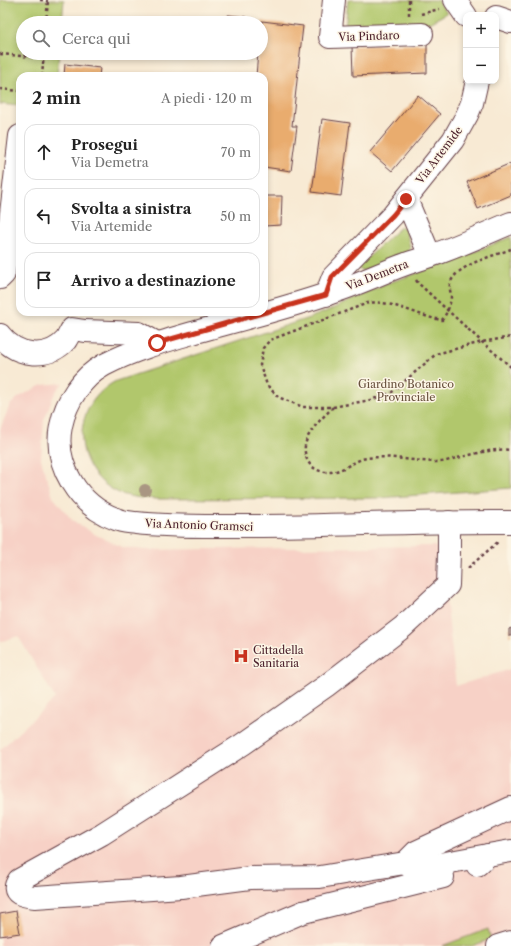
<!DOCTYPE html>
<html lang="it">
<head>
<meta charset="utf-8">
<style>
  :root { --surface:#fff; --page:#f2f2f2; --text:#222; --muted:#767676; --line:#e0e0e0 }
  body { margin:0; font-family:"Libre Caslon Text",serif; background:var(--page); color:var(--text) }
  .controls { position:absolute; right:12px; top:12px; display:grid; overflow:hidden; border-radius:8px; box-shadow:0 2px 6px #0003 }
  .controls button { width:36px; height:36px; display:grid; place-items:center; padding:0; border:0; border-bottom:1px solid var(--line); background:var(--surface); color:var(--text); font:20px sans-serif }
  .stop { position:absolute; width:12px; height:12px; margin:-9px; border:3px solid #c8321e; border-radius:50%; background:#fff }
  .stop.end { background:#c8321e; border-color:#fff; box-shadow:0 1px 4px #0008 }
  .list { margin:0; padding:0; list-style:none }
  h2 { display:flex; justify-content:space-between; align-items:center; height:52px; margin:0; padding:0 16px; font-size:17px }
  h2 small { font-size:13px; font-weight:400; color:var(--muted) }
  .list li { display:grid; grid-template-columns:26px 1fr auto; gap:12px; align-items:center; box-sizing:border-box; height:56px; margin:0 8px 8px; padding:0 8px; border:1px solid var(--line); border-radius:12px }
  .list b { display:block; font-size:15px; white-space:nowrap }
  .list p { margin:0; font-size:13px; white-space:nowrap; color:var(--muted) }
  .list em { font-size:13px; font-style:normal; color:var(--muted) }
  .icon { flex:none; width:22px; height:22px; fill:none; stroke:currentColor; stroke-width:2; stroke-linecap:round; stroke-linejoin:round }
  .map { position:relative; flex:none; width:511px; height:946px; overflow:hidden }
  .search { position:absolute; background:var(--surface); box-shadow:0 2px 6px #0003; left:16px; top:16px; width:252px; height:44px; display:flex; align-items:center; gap:10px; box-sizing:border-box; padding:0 14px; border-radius:22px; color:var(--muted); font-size:15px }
  .panel { position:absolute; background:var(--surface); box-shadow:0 2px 6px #0003; left:16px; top:72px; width:252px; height:244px; border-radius:12px }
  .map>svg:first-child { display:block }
  .built { fill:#f7d1c6 }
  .green { fill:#b1c76c; stroke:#7e734c }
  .building { fill:#e9ac6e }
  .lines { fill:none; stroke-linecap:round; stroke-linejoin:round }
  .minor-casing { stroke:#643d44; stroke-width:24 }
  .path { stroke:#643d44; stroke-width:2.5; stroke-dasharray:3 3; stroke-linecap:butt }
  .minor { stroke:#fff; stroke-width:22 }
  .tree { fill:#a99682 }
  .route { stroke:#c8321e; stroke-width:5 }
  .labels { text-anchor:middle; stroke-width:3; stroke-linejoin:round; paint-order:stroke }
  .street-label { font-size:11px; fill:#4a1f2b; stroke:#fcf5e5 }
  .park-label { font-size:11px; fill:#69513e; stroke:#fcf5e5 }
  .poi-label { font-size:11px; fill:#4a1f2b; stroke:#fcf5e5; text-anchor:start }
</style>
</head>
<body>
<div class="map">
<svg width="511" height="946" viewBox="0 0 511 946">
  <rect width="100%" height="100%" fill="#fcf5e5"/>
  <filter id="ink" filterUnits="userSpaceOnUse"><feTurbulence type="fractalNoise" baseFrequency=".025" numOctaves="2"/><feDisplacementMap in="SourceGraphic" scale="8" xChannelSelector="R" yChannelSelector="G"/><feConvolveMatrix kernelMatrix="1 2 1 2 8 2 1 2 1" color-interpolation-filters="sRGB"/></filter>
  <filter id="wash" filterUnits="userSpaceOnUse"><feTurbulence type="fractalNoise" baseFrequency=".012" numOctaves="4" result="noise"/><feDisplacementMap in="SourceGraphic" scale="16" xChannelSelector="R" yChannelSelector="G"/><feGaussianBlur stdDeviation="0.9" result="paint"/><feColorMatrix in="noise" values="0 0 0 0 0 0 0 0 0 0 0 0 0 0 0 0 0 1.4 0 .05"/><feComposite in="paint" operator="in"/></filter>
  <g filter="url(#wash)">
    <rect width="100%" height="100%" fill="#f8ead4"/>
    <polygon class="built" points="63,383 56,391 52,399 44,420 41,459 53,497 72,520 96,535 122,547 144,550 435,546 441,554 456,686 511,669 511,946 0,946 0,750 55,698 18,636 0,642 0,429 10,405 19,397 42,385"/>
    <g class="green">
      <polygon points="0,0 64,0 62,23 23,23 23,53 59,53 57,76 20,76 20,106 0,104"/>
      <polygon points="348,0 438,0 447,13 429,23 345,28"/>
      <polygon points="401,227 406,230 410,247 408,255 362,271 357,268 396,231"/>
      <path d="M511 237V488L380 498 157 499C142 498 127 498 113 490 70 464 72 404 116 381L309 318 332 309 391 282 444 264Z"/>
      <polygon points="488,929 491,939 472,946 442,946"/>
    </g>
    <g id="blocks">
      <g class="building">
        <polygon points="228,15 247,17 247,23 227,23"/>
        <polygon points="262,21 303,26 292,126 297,126 291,171 264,167 264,76 256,76 258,53 261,53"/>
        <polygon points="427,44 427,73 353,76 352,46"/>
        <polygon points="65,64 100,68 99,76 64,76"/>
        <polygon points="418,95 440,114 392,171 370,152"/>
        <polygon points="322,119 350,123 341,196 312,192"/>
        <polygon points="511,163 511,195 478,209 467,182"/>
        <polygon points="264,196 282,196 281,225 264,226"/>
        <polygon points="511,628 511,636 509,636 509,629"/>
        <polygon points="16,911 20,933 0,936 0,914"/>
      </g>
    </g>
  </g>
  <g filter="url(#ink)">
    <use href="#blocks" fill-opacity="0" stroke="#643d44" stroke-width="1"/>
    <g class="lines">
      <defs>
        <g id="minor">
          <polyline points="334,0 330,37 422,34"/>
          <polyline points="455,0 466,16"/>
          <polyline points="496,17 511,22"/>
          <polyline points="406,199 430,256"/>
          <path d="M511 223C484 234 458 247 430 256 422 259 414 261 406 264 378 274 352 287 324 295 282 309 239 320 196 332 165 341 133 350 104 365 82 377 66 401 61 426 53 465 79 506 116 519 122 522 130 522 136 523 164 526 191 526 218 526 316 527 413 521 511 522"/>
          <polyline points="0,278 4,274 20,136"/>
          <polyline points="326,295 333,277 393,215 453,140 467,115 472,103 477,81"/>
          <path d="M0 335C16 356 47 361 66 340 68 337 70 332 72 329L85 331 139 333 157 343"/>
          <path d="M449 522V553L448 585 403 627 326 686 243 744 102 834 19 880C9 894 24 896 35 897L181 887 250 878 320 877 405 863 413 869 488 855"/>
          <polyline points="405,863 416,852 511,808"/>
          <polyline points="477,865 488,855 511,851"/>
          <polyline points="223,946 303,912 443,877"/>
          <polyline points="498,946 511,942"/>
        </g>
      </defs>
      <use href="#minor" class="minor-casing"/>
      <g class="path">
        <polyline points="40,0 48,1"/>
        <polyline points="421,14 439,9"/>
        <polyline points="409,15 409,0"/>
        <polyline points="46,23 48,0"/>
        <polyline points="0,54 43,58"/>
        <polyline points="42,76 44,53"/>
        <polyline points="0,89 20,91"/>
        <path d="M511 249C494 256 455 265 450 284 449 288 451 293 451 297 450 306 447 313 442 320 419 317 390 299 368 303L270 340 263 348 260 365 267 385 278 397 303 407H333L370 400 391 393 436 354 482 342 511 337"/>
        <polyline points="416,280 418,283 482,342 511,367"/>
        <path d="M333 407C319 422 295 441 309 463 313 469 320 472 327 472 342 473 355 459 367 458 391 455 415 462 440 462 445 462 452 459 457 458 475 454 493 448 511 450"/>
        <polyline points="468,568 499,541"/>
      </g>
      <use href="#minor" class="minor"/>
    </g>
    <circle class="tree" cx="145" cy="490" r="6"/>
  </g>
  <g class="lines" filter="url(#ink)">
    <polyline class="route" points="157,343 326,295 332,277 393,215 406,199"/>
  </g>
  <defs>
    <symbol id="hospital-bare" viewBox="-9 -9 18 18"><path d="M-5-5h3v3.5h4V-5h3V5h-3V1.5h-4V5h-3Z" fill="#c8321e" stroke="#fcf5e5" stroke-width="2.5" paint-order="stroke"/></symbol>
  </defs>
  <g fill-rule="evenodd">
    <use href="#hospital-bare" x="230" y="645" width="22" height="22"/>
  </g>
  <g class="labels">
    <g class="street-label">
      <text transform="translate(369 36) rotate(-2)" y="4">Via Pindaro</text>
      <text transform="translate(439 155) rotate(-53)" y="4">Via Artemide</text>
      <text transform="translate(377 275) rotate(-21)" y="4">Via Demetra</text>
      <text transform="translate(199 525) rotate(2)" y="4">Via Antonio Gramsci</text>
    </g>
    <g class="park-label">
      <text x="406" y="388">Giardino Botanico<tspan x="406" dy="13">Provinciale</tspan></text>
    </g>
    <g class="poi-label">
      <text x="253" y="654">Cittadella<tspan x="253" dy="13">Sanitaria</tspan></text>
    </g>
  </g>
</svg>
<div class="controls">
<button>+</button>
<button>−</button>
</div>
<div class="stop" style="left:157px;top:343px"></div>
<div class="stop end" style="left:406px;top:199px"></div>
<div class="search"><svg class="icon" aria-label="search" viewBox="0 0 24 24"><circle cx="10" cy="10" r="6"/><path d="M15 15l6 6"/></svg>Cerca qui</div>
<section class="panel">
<h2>2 min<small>A piedi · 120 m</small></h2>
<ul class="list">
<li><svg class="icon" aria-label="ahead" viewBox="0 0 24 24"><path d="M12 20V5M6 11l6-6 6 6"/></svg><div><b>Prosegui</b><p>Via Demetra</p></div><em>70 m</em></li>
<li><svg class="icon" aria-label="left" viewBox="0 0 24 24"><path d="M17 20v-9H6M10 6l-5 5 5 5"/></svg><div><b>Svolta a sinistra</b><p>Via Artemide</p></div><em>50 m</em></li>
<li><svg class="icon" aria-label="arrive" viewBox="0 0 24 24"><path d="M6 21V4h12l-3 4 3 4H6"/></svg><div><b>Arrivo a destinazione</b></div></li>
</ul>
</section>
</div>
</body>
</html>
